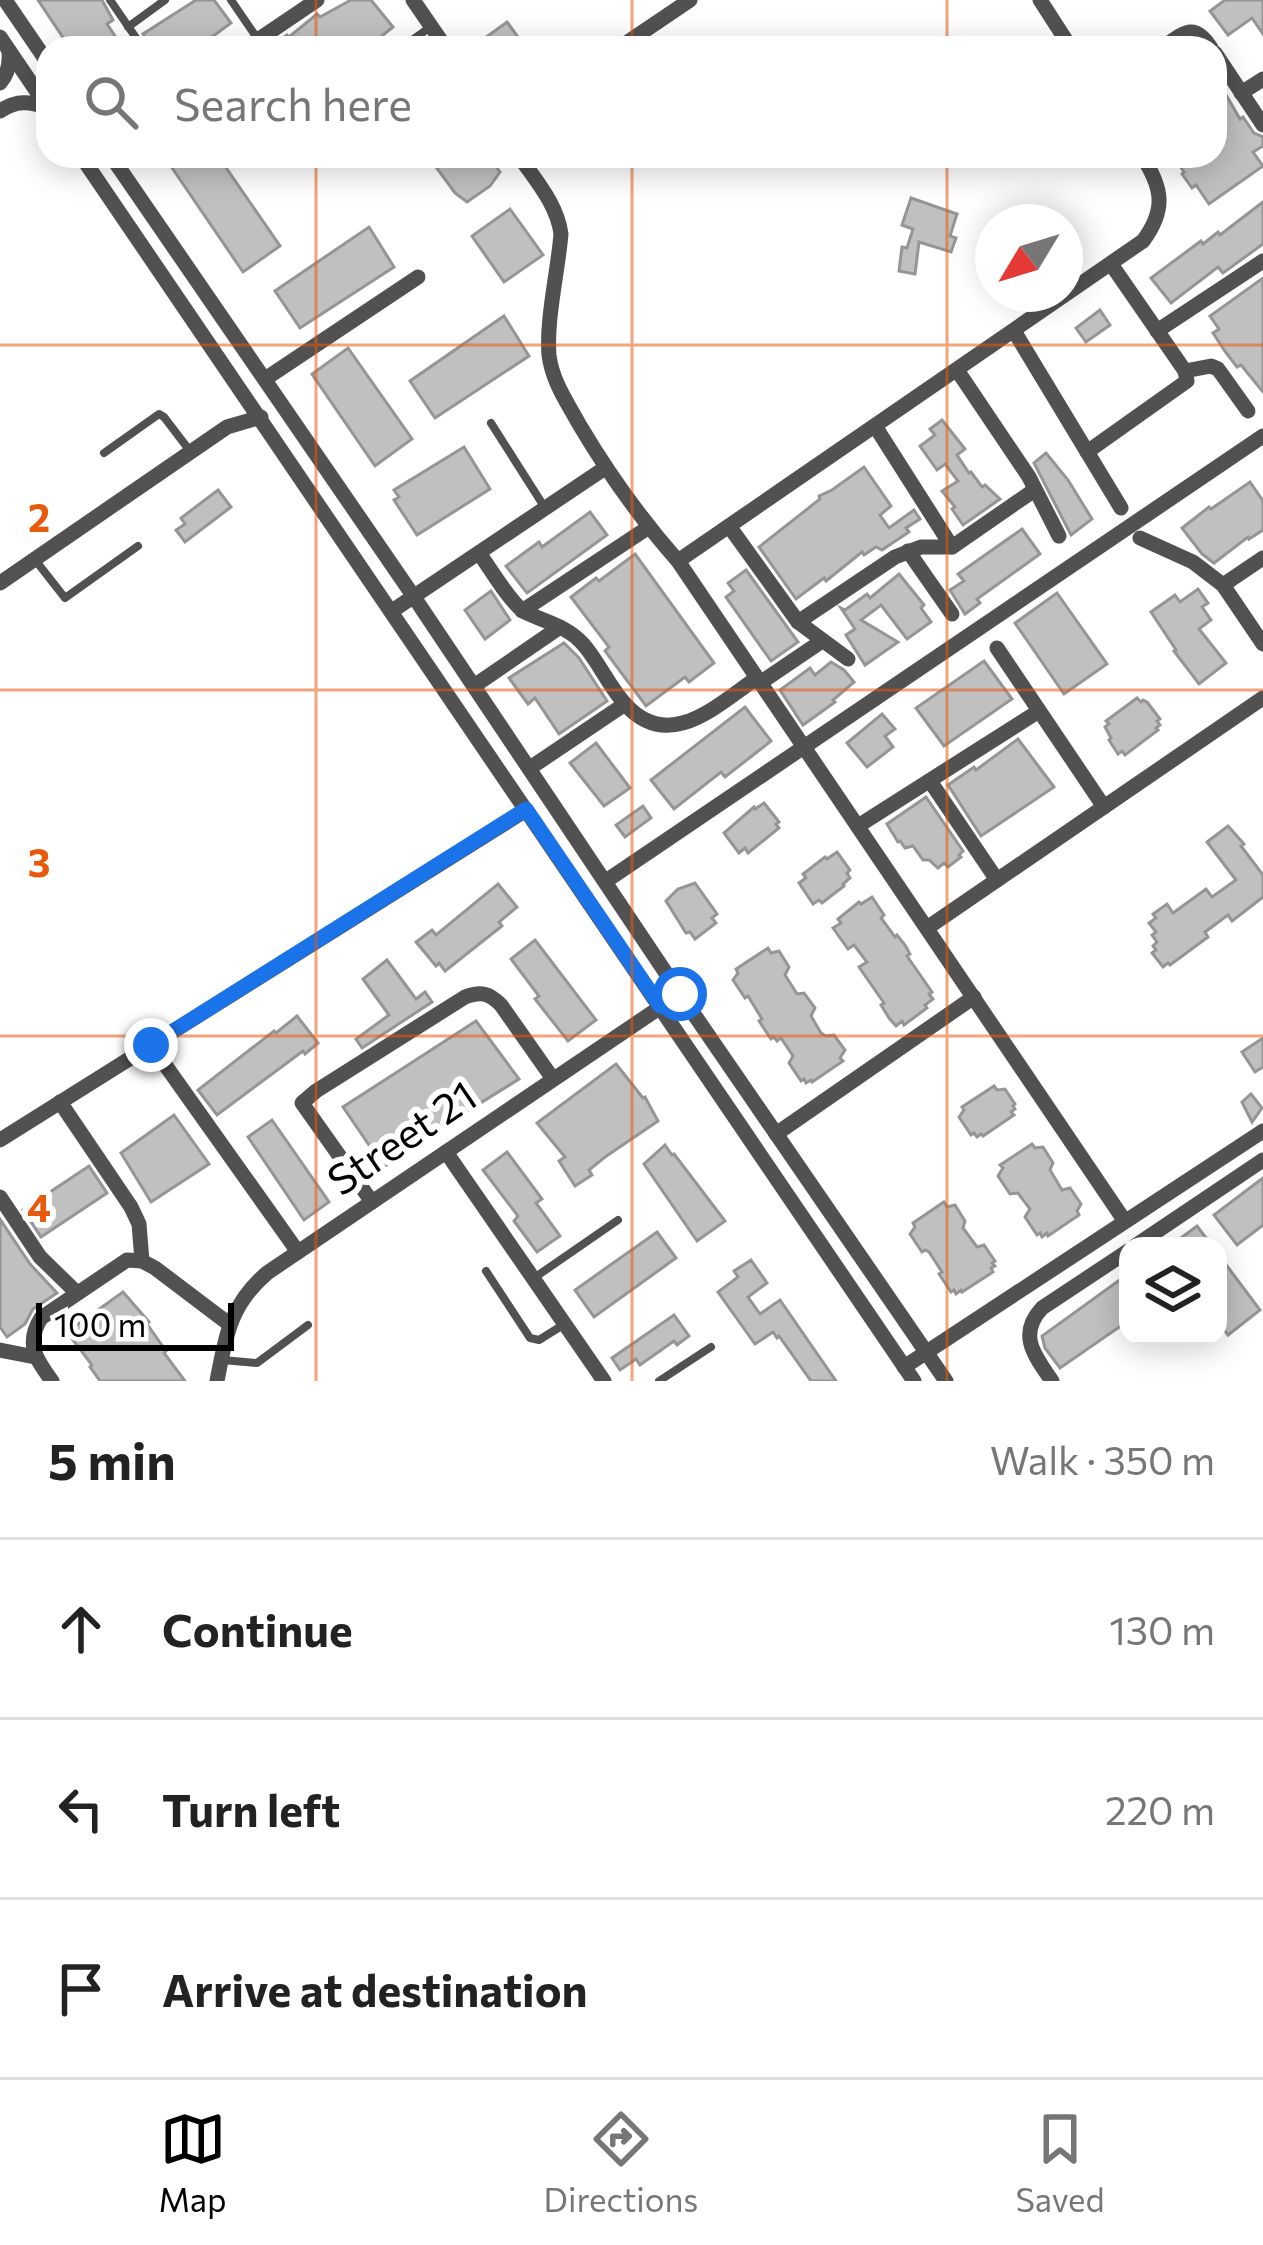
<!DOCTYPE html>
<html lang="en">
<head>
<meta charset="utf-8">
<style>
  :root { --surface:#fff; --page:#f2f2f2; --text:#222; --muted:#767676; --line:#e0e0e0; --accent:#000 }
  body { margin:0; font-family:Commissioner,sans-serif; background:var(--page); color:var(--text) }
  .controls { position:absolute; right:36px; bottom:36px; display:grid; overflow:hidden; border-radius:24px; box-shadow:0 6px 30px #0003 }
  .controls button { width:108px; height:108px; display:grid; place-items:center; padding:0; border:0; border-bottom:3px solid var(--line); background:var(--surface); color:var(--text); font:60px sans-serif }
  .compass { position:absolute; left:975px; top:204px; width:108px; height:108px; border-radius:50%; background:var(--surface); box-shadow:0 6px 30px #0003; rotate:232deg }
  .scale { position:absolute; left:36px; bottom:30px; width:198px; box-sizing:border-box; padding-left:12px; border:6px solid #000; border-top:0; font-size:33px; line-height:42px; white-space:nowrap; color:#000; -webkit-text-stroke:9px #fff; paint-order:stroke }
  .stop { position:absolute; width:36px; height:36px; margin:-27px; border:9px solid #1a73e8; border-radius:50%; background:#fff }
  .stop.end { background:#1a73e8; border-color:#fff; box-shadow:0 3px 12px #0008 }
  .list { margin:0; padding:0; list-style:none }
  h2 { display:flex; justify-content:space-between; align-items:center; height:156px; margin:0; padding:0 48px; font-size:51px }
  h2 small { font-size:39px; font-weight:400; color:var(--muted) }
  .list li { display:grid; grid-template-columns:78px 1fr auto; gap:36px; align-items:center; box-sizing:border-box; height:180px; padding:0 48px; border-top:3px solid var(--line) }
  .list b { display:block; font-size:45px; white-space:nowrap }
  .list em { font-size:39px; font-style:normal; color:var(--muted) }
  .icon { flex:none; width:66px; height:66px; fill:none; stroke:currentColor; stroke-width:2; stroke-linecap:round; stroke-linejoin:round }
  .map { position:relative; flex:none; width:1263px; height:1381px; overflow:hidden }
  .search { position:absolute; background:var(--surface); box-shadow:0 6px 30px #0003; left:36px; right:36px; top:36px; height:132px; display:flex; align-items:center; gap:30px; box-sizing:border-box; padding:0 42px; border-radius:36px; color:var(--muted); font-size:45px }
  .sheet { height:696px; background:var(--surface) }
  nav { display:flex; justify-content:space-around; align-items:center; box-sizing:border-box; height:168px; border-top:3px solid var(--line); background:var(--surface); font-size:33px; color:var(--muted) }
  nav a { display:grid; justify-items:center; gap:6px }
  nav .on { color:var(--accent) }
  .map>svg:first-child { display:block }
  .building { fill:#c0c0c0; stroke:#959595; stroke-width:3 }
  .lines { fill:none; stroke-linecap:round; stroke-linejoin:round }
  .lane { stroke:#515151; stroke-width:8 }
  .street { stroke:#515151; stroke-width:15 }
  .route { stroke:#1a73e8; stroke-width:15 }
  .grid { fill:none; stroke:#e8590c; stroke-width:3; stroke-opacity:0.55 }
  .labels { text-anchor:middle; stroke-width:12; stroke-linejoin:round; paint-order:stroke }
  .street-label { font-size:42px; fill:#000; stroke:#fff }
  .grid-label { font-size:39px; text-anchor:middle; font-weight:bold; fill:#e8590c; stroke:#fff; stroke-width:12; stroke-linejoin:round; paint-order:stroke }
</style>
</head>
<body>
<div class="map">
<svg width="1263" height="1381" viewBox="0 0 1263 1381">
  <rect width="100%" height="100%" fill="#fff"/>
  <g class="building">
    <polygon points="38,0 102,0 113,20 107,24 123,48 70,48"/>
    <polygon points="196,0 214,0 231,23 197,48 153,48 143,34"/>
    <polygon points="351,0 371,0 393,27 367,48 268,48 287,35 289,37 317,14 320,17"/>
    <polygon points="1225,0 1263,0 1263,34 1252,18 1228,35 1210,11"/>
    <polygon points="507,22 526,48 471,48"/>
    <polygon points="1215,76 1240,119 1243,117 1254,133 1263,137 1263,146 1253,152 1263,166 1209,204 1196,185 1192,188 1182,174 1184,172 1173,156 1215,156"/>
    <polygon points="164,156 218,156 280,246 243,272"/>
    <polygon points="428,156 488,156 500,172 490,186 467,202 455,193"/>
    <polygon points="911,198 957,214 950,236 956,238 951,252 919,242 915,274 899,271 902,247 907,248 913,229 902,225"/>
    <polygon points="1263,202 1263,244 1223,273 1218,267 1171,303 1151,278 1201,241 1203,244 1218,232 1220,235"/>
    <polygon points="510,209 543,255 504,282 472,236"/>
    <polygon points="369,227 394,267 300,328 275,291"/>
    <polygon points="1263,278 1263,392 1241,365 1237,367 1224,350 1213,333 1219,329 1210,316"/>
    <polygon points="1100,310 1110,325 1086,342 1076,328"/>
    <polygon points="504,316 529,356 435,418 410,381"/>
    <polygon points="348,348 412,439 375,466 312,374"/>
    <polygon points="942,420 965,449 957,455 969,473 971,472 982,487 985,485 1000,499 963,525 952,509 955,507 942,491 958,481 945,464 937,470 920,446 935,435 930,429"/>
    <polygon points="464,447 490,489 417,535 394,500 399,497 394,490"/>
    <polygon points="1046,453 1068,480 1092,519 1071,535 1034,463"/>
    <polygon points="864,467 891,506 880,515 889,528 914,510 920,519 906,528 909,532 882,550 876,547 864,555 862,552 826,581 824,578 796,599 759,547 820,499 819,496 832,490"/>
    <polygon points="1250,482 1263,501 1263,530 1249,539 1248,537 1214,563 1202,554 1182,528 1209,507 1211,509"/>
    <polygon points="218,490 231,507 185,542 176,530 185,524 181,518"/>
    <polygon points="590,512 607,535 527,593 506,566 539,542 542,547"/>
    <polygon points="1022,529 1040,554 977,599 980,603 965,614 950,590 964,581 958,574"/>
    <polygon points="635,554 714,663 689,682 685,677 646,706 605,651 609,647 571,597 596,578 599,581"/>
    <polygon points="746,570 798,642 771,661 726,597 734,591 728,583"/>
    <polygon points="899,574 924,605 921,608 931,622 907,639 881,605 861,620 898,642 865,665 846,635 855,629 841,608 845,610 867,594 870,598"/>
    <polygon points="1198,589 1208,603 1202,607 1211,620 1199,629 1226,663 1199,684 1174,651 1176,650 1151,612 1175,595 1180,602"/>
    <polygon points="491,591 510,620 485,639 465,610"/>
    <polygon points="1057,593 1107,664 1064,694 1015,623"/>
    <polygon points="564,643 579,658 607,701 559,734 535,698 528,704 509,678"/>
    <polygon points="984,661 1012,699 944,746 916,708"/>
    <polygon points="831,662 844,670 854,682 833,700 835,702 803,725 780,690 810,668 815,675"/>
    <polygon points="1137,698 1141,702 1143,700 1147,702 1160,719 1157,721 1160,725 1156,728 1158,730 1125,755 1122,751 1118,754 1109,740 1111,738 1105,727 1109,724 1106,721"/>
    <polygon points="745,707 771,741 725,777 721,772 674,809 651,780"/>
    <polygon points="882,714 895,729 885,736 893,747 867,767 847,743"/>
    <polygon points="1018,739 1054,787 981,836 948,785 974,767 976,770"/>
    <polygon points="596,743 630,788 604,806 570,763"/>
    <polygon points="926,797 963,851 959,855 961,857 948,867 944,863 938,868 929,860 923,860 913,846 905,848 900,841 898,842 887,824"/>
    <polygon points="764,803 779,822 776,824 779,828 748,853 745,848 739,853 724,833 754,807 755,809"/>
    <polygon points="643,806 651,818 625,837 616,825"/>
    <polygon points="1228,826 1244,844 1241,846 1263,875 1263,897 1232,921 1228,915 1205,932 1208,937 1170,965 1168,963 1163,967 1152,953 1156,950 1153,946 1157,942 1152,935 1156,932 1149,923 1156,918 1153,914 1167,904 1173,913 1206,889 1212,897 1236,880 1207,842"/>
    <polygon points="837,852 850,870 847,873 850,878 843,884 844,886 822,903 819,900 813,904 799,883 806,878 803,874 825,857 827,859"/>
    <polygon points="695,883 717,914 712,918 716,923 695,939 690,932 686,933 666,901 678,889"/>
    <polygon points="498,884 517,907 499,922 502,926 445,971 439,963 436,966 416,942 432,930 436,935"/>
    <polygon points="872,897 884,915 881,918 895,937 897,935 905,945 910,954 907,956 932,992 929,994 933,999 925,1005 927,1008 904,1025 902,1021 896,1026 889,1018 881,1005 884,1003 859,967 867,962 854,945 848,949 833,928 841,923 838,919 859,902 861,904"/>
    <polygon points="535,940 596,1020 568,1041 535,999 539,996 511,959"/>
    <polygon points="768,948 771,953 779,951 789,967 785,975 797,994 804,993 815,1008 811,1016 821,1033 826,1036 834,1035 845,1050 840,1058 843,1061 812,1082 811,1080 806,1083 804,1079 801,1081 789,1063 793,1056 781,1038 777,1041 774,1037 771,1039 759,1021 762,1019 748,996 745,998 733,980 738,973 736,969"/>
    <polygon points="387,960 416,999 425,992 432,1002 362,1048 356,1039 389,1015 363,979"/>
    <polygon points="297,1016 318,1043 305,1054 303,1051 217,1115 198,1090 274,1031 276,1033"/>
    <polygon points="476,1021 519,1079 434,1132 384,1167 343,1107"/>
    <polygon points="1263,1038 1263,1067 1255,1072 1242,1052"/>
    <polygon points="616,1064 643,1098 645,1097 658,1121 605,1157 589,1170 592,1175 575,1186 559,1161 565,1157 537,1123"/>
    <polygon points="994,1086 997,1090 1005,1089 1015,1104 1013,1106 1015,1109 1011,1112 1014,1115 983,1136 981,1134 977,1137 974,1133 971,1135 959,1117 964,1110 962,1107"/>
    <polygon points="1251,1094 1262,1108 1252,1122 1242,1102"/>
    <polygon points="174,1115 209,1164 151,1202 121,1153"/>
    <polygon points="272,1120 329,1202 304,1220 248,1137"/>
    <polygon points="1032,1144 1035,1148 1043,1147 1053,1163 1050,1170 1062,1190 1070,1188 1081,1204 1077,1211 1079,1215 1048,1236 1047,1233 1042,1237 1040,1233 1037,1235 1025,1217 1030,1209 1018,1193 1010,1194 998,1176 1003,1168 1000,1165"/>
    <polygon points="665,1145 672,1155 674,1154 725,1221 697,1241 644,1164"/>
    <polygon points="507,1152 542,1199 536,1203 560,1236 537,1252 514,1221 518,1216 483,1170"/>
    <polygon points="89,1166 107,1193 41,1237 23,1210"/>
    <polygon points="1263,1178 1263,1225 1237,1245 1214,1215"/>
    <polygon points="944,1202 947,1207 955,1205 965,1221 963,1228 977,1247 984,1245 995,1261 992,1263 995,1266 991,1268 993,1272 962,1292 961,1290 956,1294 954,1290 951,1292 939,1274 942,1272 929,1252 925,1250 922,1252 910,1234 915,1227 913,1223"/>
    <polygon points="0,1219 30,1264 57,1293 33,1309 25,1324 7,1337 0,1327"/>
    <polygon points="1197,1226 1212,1246 1170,1246"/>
    <polygon points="657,1232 676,1258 594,1317 575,1290"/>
    <polygon points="1218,1254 1260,1310 1228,1335 1218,1321"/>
    <polygon points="751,1260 767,1283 748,1297 760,1314 780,1300 836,1381 811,1381 779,1336 777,1338 773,1332 755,1344 718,1292 738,1277 734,1271"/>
    <polygon points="1128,1274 1128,1321 1060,1368 1045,1348 1042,1336"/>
    <polygon points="123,1292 149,1322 147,1324 166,1351 164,1353 185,1381 100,1381 90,1367 92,1365 67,1332"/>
    <polygon points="674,1315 689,1336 677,1345 674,1341 640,1365 636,1359 620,1370 612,1358"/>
  </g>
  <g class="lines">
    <g class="lane">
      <polyline points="110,0 143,48"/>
      <polyline points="231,0 257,38"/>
      <polyline points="128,27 165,0"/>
      <polyline points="401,48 429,28"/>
      <polyline points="491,423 545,508"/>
      <polyline points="104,453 159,414 164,417 190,451"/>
      <polyline points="36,561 65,598 138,546"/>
      <polyline points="486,1271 530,1338 539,1340 563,1325"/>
      <polyline points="534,1278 618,1220"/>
      <polyline points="223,1360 257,1363 308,1325"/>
      <polyline points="659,1381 711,1347"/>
    </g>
    <g class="street">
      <polyline points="5,0 48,63"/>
      <polyline points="413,0 446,48"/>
      <polyline points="1040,0 1071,48"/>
      <polyline points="0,37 48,108"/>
      <polyline points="246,48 317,0"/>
      <polyline points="619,48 690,0"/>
      <path d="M1162 48C1184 33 1194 21 1211 48"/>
      <polyline points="1215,53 1263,125"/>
      <path d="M0 83C8 74 10 64 9 52"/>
      <polyline points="1241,93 1263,79"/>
      <path d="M0 111C16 100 30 101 48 108"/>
      <polyline points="81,156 914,1381"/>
      <polyline points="111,156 414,597 680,994 946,1381"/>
      <path d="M519 156C536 181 557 204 561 234 558 271 546 320 549 355 552 381 567 402 579 424 608 473 640 518 678 561L1124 1220"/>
      <polyline points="1014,331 1121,508"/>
      <polyline points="1157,331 1263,261"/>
      <polyline points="957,370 1029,477 1059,536"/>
      <polyline points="1185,371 1211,366 1218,369 1248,411"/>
      <polyline points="265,379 418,277"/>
      <polyline points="875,426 952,547"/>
      <polyline points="1087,452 1187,381 1185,371 1111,264"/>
      <polyline points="729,526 798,622 848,659"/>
      <polyline points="1140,538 1193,562 1223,585 1263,644"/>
      <polyline points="908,551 952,614"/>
      <path d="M479 553C490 568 511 604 525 612 545 622 567 626 583 644 599 662 609 687 626 705 670 753 718 704 757 678"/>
      <path d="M678 561 1143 241C1167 209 1162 187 1142 156"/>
      <polyline points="0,583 227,427 261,417"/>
      <polyline points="1223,585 1263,558"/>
      <polyline points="392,611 605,468"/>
      <polyline points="522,611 649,527"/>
      <polyline points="798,622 895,557 921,547 952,547 1033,491"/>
      <polyline points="997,648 1104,807"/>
      <polyline points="760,683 822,641"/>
      <polyline points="474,686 560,627"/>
      <polyline points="530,768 625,704"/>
      <polyline points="930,781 997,880"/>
      <polyline points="858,826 1039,711"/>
      <polyline points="606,881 1263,436"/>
      <polyline points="927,928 1263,698"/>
      <polyline points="151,1045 298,1252"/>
      <polyline points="60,1102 131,1207 139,1224 142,1261"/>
      <polyline points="776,1134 974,997"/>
      <polyline points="0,1140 526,810"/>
      <polyline points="446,1152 604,1381"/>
      <polyline points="0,1197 40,1257 77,1293"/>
      <path d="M372 1202 302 1103 316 1091 465 997C481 991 489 993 501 1005L553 1079"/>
      <polyline points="1135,1246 1263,1160"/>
      <polyline points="0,1350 35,1357"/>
      <polyline points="904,1367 1263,1131"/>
      <path d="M52 1381C36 1359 25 1344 41 1318L127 1260 142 1261 155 1268 229 1324"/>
      <path d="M217 1381C226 1335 230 1305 267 1273L665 1004"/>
      <path d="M1052 1381C1035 1356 1017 1335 1042 1308L1128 1251"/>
    </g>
  </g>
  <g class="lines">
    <polyline class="route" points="151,1045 526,809 660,1006 680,994"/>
  </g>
  <path class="grid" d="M316 0V48M632 0V48M947 0V48M316 156V1381M632 156V1381M947 156V1381M0 345H1263M0 690H1263M0 1036H1263"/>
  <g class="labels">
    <g class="street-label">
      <text transform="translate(402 1138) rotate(-34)" y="15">Street 21</text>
    </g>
  </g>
  <g class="grid-label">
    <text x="39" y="532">2</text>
    <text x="39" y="877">3</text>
    <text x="39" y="1222">4</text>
  </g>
</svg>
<div class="controls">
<button><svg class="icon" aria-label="layers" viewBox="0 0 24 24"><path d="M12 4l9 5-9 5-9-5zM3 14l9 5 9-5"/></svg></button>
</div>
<svg class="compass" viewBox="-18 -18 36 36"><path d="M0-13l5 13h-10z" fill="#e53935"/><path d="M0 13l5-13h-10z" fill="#767676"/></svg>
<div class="scale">100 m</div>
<div class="stop" style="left:680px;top:994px"></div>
<div class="stop end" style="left:151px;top:1045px"></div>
<div class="search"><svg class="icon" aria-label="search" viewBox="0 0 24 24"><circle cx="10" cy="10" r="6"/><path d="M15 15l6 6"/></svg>Search here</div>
</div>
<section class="sheet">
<h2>5 min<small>Walk · 350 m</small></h2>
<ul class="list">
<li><svg class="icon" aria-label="ahead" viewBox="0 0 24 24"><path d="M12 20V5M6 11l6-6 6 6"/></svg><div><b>Continue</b></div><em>130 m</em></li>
<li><svg class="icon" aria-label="left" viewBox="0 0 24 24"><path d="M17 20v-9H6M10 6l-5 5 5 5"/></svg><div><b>Turn left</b></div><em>220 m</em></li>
<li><svg class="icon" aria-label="arrive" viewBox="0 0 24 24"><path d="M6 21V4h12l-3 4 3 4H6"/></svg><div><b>Arrive at destination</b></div></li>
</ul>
</section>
<nav>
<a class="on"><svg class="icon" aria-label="map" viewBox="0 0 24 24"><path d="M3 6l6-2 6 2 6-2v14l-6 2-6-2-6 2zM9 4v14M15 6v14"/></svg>Map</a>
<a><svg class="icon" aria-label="directions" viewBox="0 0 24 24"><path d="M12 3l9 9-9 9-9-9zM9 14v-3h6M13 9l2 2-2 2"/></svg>Directions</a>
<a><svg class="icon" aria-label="saved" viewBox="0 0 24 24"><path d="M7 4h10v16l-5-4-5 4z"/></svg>Saved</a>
</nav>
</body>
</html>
